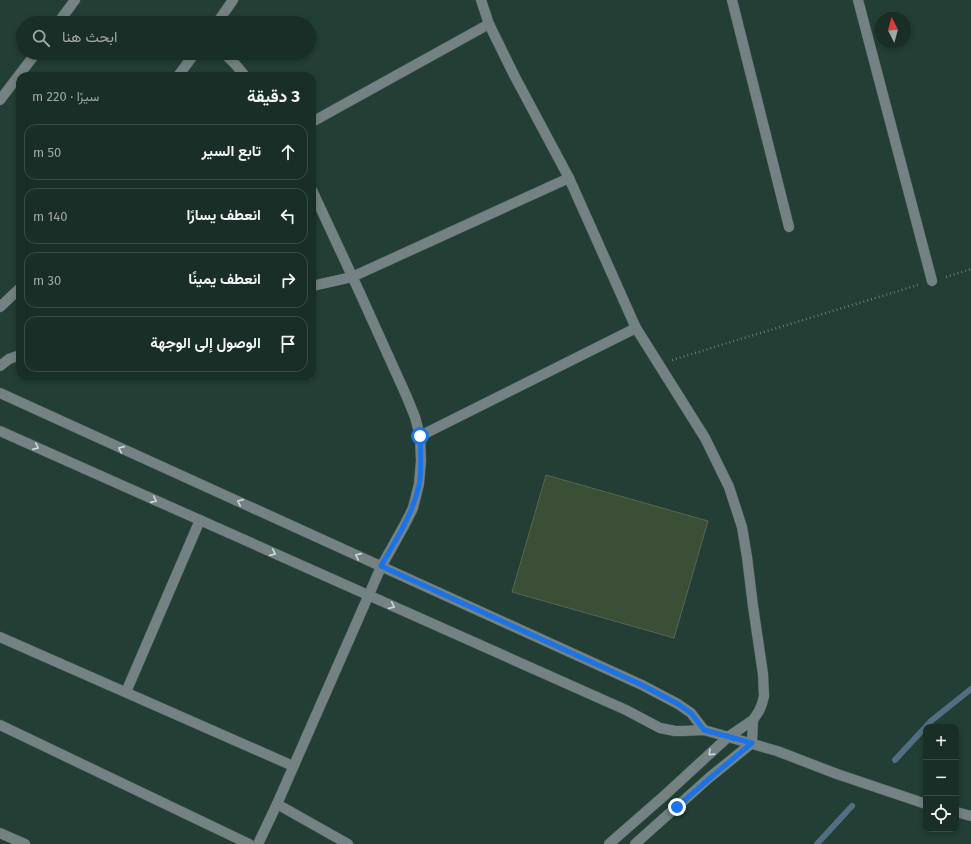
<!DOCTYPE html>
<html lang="ar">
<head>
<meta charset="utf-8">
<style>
  :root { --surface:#1a2e28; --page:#233630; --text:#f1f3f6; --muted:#9fa8a8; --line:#384a45 }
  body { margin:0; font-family:"Fira Sans",Vazirmatn,sans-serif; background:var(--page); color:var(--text); direction:rtl }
  .controls { position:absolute; right:12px; bottom:12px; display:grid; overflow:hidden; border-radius:8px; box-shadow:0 2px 6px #0003 }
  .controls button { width:36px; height:36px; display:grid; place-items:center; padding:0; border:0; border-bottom:1px solid var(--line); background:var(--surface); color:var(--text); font:20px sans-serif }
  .compass { position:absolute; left:875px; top:12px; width:36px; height:36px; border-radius:50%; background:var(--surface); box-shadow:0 2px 6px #0003; rotate:354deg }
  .stop { position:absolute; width:12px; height:12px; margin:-9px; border:3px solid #1a73e8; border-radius:50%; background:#fff }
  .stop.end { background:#1a73e8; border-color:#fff; box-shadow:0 1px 4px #0008 }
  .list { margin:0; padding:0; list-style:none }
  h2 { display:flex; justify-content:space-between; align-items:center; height:52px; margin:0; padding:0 16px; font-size:17px }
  h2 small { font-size:13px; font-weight:400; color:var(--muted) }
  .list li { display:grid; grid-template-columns:26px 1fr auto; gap:12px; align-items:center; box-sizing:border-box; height:56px; margin:0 8px 8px; padding:0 8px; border:1px solid var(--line); border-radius:12px }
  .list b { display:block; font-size:15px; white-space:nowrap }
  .list em { font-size:13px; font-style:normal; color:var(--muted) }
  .icon { flex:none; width:22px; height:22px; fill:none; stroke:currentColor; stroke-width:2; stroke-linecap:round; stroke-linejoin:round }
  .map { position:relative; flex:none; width:971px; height:844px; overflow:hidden; direction:ltr }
  .search { position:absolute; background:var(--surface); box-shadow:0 2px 6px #0003; left:16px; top:16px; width:300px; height:44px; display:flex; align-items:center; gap:10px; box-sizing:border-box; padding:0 14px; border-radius:22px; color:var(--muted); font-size:15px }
  .panel { position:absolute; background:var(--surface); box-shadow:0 2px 6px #0003; left:16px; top:72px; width:300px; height:308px; border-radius:12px; direction:rtl }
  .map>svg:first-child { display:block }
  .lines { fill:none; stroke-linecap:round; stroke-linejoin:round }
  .stream { stroke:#516e82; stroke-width:6 }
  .building { fill:#3b4e36; stroke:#566652 }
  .minor-casing { stroke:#425c53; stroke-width:11 }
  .path { stroke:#617971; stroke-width:2.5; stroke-dasharray:1 3; stroke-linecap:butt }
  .minor { stroke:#748284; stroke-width:10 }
  .oneway { stroke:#cadad6 }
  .route { stroke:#1a73e8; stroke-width:5 }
</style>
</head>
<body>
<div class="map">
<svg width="971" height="844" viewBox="0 0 971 844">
  <rect width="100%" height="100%" fill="#223e35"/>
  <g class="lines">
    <g class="stream">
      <polyline points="895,760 931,721 971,689"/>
      <polyline points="817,844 852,806"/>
    </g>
  </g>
  <polygon class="building" points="546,475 708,521 674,638 512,592"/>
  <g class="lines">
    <defs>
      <g id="minor">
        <polyline points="481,0 489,24 514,75 569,178 636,328 705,438 729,487 742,527 747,557 753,606 763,674 764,696 762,704 759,711 753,720 728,737 665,795 609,844"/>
        <polyline points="732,0 789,227"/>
        <polyline points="858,0 932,281"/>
        <polyline points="58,23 75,0"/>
        <polyline points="217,23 233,0"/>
        <polyline points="224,53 235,64 245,76"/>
        <polyline points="178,76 195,53"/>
        <polyline points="0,100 36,53"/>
        <polyline points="312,122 489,24"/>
        <polyline points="312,286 352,277 569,178"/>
        <polyline points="0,307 20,288"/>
        <polyline points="0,366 9,359 20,355"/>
        <polyline points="0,393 642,685 678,704 691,713 704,730"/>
        <polyline points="0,431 626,710 660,728 675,731 683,731 704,730 777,751 837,774 926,804"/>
        <polyline points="420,436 636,328"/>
        <polyline points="0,637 293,766"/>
        <polyline points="126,692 200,520"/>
        <polyline points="0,725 249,844"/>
        <polyline points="277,804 348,844"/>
        <polyline points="956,812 971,816"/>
        <polyline points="0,833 25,844"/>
        <polyline points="258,844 277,804 381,567 405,524 413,508 419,484 421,461 420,436 415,417 406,395 359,291 312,190"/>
        <polyline points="635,844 710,777 752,743 753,720"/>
      </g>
    </defs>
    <use href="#minor" class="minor-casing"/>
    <g class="path">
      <polyline points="946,277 971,269"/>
      <polyline points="672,360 918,285"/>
    </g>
    <use href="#minor" class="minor"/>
  </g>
  <defs><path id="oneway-chevron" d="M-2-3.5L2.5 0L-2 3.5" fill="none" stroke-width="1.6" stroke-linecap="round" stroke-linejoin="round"/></defs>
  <g class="oneway">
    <use href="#oneway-chevron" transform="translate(36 447) rotate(24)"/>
    <use href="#oneway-chevron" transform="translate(121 449) rotate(-156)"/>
    <use href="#oneway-chevron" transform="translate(154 500) rotate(24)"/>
    <use href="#oneway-chevron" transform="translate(240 502) rotate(-156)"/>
    <use href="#oneway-chevron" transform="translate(273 553) rotate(24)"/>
    <use href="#oneway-chevron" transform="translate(358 556) rotate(-156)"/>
    <use href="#oneway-chevron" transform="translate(392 606) rotate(24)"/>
    <use href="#oneway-chevron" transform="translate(711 753) rotate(136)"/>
  </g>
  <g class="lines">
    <path class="route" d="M420 436C421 453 422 470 419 486 412 515 396 540 381 566L642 685 678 704 691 713 704 730 752 743 710 778 677 807"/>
  </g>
</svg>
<div class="controls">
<button>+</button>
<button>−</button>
<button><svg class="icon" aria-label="locate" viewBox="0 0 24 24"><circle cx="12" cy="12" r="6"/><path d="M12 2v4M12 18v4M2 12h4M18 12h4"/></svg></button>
</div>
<svg class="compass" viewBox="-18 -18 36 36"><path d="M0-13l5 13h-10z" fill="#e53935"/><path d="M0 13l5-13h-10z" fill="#9fa8a8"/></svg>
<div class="stop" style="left:420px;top:436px"></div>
<div class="stop end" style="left:677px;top:807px"></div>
<div class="search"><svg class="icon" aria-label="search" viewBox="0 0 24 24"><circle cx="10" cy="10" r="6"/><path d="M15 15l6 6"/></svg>ابحث هنا</div>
<section class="panel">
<h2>3 دقيقة<small>سيرًا · 220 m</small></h2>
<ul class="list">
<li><svg class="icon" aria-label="ahead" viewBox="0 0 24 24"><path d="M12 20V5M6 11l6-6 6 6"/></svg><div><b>تابع السير</b></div><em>50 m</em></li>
<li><svg class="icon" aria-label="left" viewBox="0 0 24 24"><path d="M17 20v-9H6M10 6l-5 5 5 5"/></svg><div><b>انعطف يسارًا</b></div><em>140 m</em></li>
<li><svg class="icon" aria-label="right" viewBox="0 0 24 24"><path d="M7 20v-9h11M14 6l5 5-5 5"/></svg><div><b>انعطف يمينًا</b></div><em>30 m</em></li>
<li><svg class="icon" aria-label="arrive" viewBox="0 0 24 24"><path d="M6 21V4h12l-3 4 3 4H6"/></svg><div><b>الوصول إلى الوجهة</b></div></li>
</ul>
</section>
</div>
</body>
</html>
